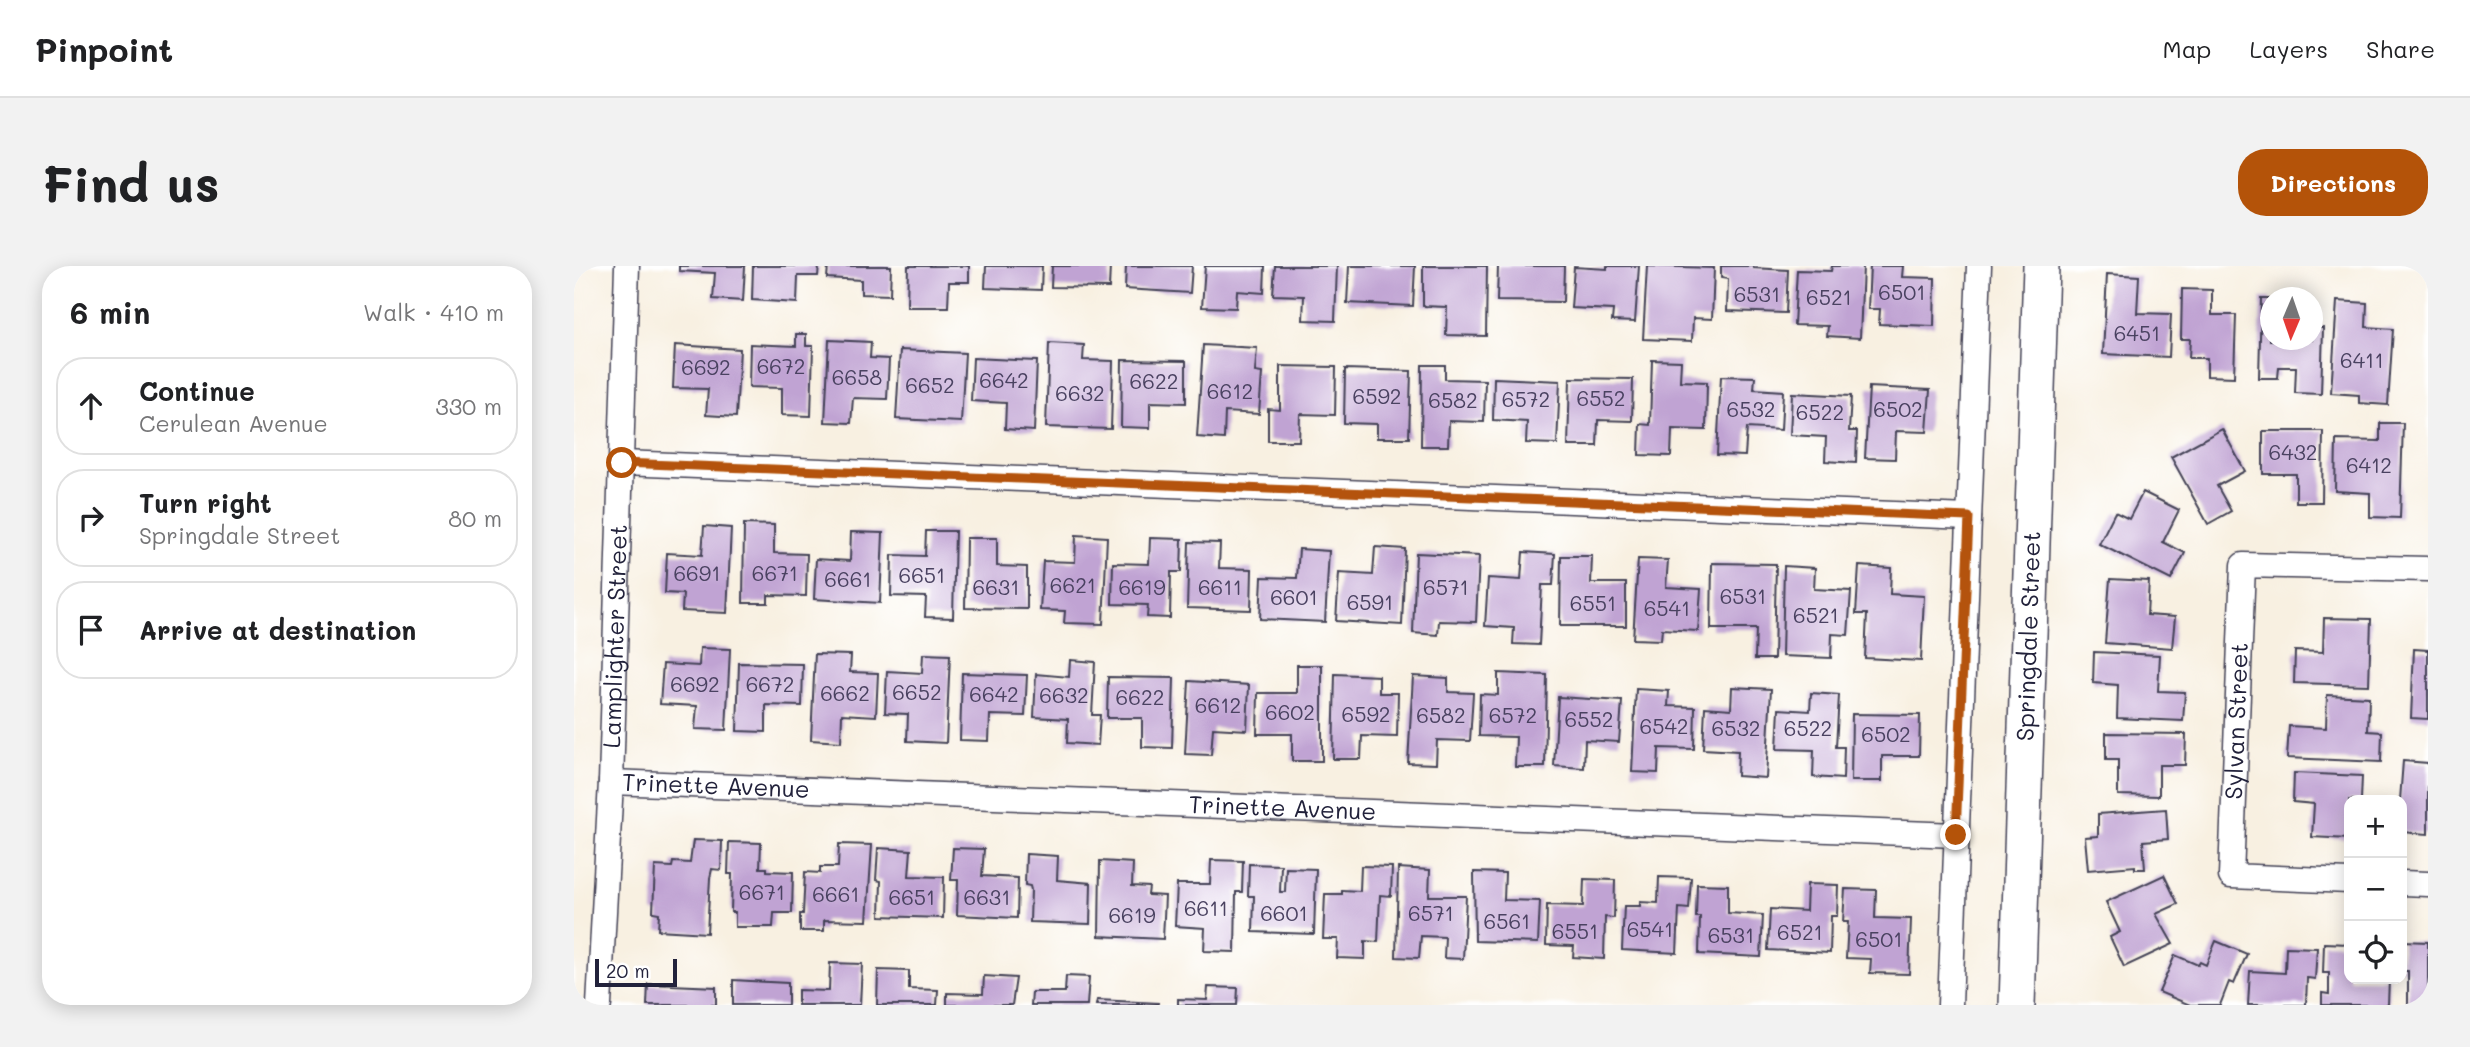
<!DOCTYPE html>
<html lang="en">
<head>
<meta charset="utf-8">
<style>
  :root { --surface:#fff; --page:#f2f2f2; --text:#202124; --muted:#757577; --line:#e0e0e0; --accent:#b45309 }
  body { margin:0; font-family:Mali,sans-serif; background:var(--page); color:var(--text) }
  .controls { position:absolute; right:21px; bottom:21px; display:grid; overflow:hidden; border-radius:14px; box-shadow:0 4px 18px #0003 }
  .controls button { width:63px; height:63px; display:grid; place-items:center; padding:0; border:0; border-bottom:2px solid var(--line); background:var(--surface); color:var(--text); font:35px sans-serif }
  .compass { position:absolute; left:1686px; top:21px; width:63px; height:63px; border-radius:50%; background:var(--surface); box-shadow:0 4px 18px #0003; rotate:182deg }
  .scale { position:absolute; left:21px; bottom:18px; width:82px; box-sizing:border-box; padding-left:7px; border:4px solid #22223b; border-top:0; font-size:19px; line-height:24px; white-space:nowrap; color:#22223b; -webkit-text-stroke:5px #fff; paint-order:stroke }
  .stop { position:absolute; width:21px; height:21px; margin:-16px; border:5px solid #b45309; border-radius:50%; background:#fff }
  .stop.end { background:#b45309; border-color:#fff; box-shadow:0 2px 7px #0008 }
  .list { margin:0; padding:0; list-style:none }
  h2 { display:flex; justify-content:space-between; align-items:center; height:91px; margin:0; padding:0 28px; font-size:30px }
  h2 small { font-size:23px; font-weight:400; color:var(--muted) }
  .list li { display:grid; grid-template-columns:46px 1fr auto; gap:21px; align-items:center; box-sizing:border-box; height:98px; margin:0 14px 14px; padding:0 14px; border:2px solid var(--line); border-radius:28px }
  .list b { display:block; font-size:26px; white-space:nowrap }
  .list p { margin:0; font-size:23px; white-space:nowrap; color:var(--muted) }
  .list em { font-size:23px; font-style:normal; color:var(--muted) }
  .icon { flex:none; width:38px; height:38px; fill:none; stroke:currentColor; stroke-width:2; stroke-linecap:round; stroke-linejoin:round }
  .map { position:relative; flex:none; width:1854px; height:739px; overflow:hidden; border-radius:28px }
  header { display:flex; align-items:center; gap:42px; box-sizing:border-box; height:98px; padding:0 35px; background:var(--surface); border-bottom:2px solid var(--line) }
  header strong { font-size:33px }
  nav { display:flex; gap:38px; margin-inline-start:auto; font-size:24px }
  .intro { display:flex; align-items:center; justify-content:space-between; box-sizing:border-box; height:168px; padding:0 42px }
  h1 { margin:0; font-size:49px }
  .button { padding:18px 32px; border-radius:28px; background:var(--accent); color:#fff; font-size:24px; font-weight:700 }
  main { display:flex; gap:42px; padding:0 42px }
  aside { flex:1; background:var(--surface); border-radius:28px; box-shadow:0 4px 18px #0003 }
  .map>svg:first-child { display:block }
  .building { fill:#c0a3d3 }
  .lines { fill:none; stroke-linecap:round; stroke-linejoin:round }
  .minor-casing { stroke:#424154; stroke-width:27 }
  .secondary-casing { stroke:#424154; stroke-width:38 }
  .minor { stroke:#fff; stroke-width:24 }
  .secondary { stroke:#fff; stroke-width:35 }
  .route { stroke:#b45309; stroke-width:9 }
  .labels { text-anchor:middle; stroke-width:6; stroke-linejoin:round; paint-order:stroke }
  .number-label { font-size:21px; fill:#4a4261 }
  .street-label { font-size:24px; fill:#22223b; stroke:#fff }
</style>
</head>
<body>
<header>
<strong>Pinpoint</strong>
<nav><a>Map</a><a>Layers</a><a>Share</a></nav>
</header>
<div class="intro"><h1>Find us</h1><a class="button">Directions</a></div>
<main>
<aside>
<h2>6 min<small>Walk · 410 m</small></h2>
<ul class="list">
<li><svg class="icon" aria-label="ahead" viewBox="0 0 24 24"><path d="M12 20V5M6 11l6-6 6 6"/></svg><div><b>Continue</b><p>Cerulean Avenue</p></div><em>330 m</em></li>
<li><svg class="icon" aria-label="right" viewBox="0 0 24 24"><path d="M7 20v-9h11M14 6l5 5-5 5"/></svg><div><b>Turn right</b><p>Springdale Street</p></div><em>80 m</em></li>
<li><svg class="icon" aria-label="arrive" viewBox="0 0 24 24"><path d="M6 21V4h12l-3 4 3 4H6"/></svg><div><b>Arrive at destination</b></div></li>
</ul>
</aside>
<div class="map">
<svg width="1854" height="739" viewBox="0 0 1854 739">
  <rect width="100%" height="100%" fill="#fff"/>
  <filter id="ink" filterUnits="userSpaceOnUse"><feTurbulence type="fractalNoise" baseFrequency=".0143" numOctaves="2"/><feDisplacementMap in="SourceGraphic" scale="14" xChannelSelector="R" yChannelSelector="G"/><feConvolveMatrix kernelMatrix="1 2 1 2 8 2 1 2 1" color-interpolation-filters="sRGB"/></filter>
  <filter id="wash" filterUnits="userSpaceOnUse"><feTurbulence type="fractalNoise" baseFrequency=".00686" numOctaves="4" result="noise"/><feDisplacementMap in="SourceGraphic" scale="28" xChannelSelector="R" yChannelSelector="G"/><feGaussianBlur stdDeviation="1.57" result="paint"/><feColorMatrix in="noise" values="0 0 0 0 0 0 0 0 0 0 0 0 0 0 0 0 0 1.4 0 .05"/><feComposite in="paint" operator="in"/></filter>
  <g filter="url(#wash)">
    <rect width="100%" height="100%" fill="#f8f0e1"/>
    <g id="blocks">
      <g class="building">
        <polygon points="105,0 171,0 169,35 139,33 141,7 105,5"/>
        <polygon points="179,0 245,0 244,10 224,10 223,37 178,34"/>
        <polygon points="254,0 317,0 316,29 287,28 287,14 253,12"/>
        <polygon points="334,0 395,0 395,16 375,16 374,41 333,41"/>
        <polygon points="412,0 468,0 467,24 411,22"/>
        <polygon points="478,0 536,0 535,22 477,21"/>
        <polygon points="552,0 618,0 616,27 551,23"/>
        <polygon points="631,0 691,0 690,27 663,25 662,42 628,41"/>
        <polygon points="701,0 763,0 761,55 729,54 730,30 699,29"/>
        <polygon points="775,0 841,0 839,40 773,37"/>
        <polygon points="849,0 913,0 912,70 872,69 873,41 849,40"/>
        <polygon points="924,0 990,0 989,36 923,35"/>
        <polygon points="1033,0 1065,0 1061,56 1038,55 1039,44 997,42 1000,1 1033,3"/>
        <polygon points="1073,0 1140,2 1138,53 1119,52 1118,75 1069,73"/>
        <polygon points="1147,0 1179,0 1179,2 1214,4 1212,47 1153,45 1154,13 1147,12"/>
        <polygon points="1258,0 1289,0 1286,72 1253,70 1254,60 1220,59 1223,4 1257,5"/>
        <polygon points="1296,0 1329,0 1328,11 1361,12 1360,60 1305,58 1306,43 1294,43"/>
        <polygon points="1533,8 1565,10 1563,47 1597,48 1595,91 1529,88"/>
        <polygon points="1608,23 1638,24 1638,49 1662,49 1660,111 1633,110 1633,92 1615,92 1616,73 1607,73"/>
        <polygon points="1687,32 1696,32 1696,74 1738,74 1738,62 1749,62 1747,128 1721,127 1722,101 1705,101 1704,112 1685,112"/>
        <polygon points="1763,35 1793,37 1792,61 1819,63 1814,139 1785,137 1785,129 1757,127"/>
        <polygon points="222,68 232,68 232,80 239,80 237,150 208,149 208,122 175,121 176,78 222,80"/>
        <polygon points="255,74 297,76 296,92 315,93 313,133 279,132 277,157 251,156"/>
        <polygon points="475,77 510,79 509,94 539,95 537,163 472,161"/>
        <polygon points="101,79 166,83 162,151 132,149 134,123 99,122"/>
        <polygon points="629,79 683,82 681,106 688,107 685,148 651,146 650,173 623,171"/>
        <polygon points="326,84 391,87 387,156 322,153"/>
        <polygon points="399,92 463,95 460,165 431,163 432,137 397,135"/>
        <polygon points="548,94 612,95 612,137 576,136 576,162 547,161"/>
        <polygon points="1078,94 1107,95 1106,115 1133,116 1132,164 1098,163 1097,190 1065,189 1066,158 1076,159"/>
        <polygon points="848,99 871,99 871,113 911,114 910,156 875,155 874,180 847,180"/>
        <polygon points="706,100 762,101 761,149 726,148 725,175 694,175 694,143 706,144"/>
        <polygon points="771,103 837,105 835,172 803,172 803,158 770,157"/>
        <polygon points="1147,110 1181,111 1180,123 1209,125 1207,164 1173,162 1171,190 1143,189"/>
        <polygon points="920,112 986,115 983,178 952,177 953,156 919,154"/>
        <polygon points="996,112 1059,113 1058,155 1024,154 1023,180 994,180"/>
        <polygon points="1295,121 1356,124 1353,166 1322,165 1321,193 1291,192"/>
        <polygon points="1218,127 1277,130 1275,165 1283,165 1282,197 1251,195 1252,171 1216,169"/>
        <polygon points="1806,157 1829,157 1826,252 1796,251 1796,227 1761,225 1762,174 1806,175"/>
        <polygon points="1648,163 1671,205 1643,220 1657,245 1634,258 1597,191"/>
        <polygon points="1689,165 1749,165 1748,236 1722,236 1722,208 1689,208"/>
        <polygon points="1569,226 1605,244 1589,276 1611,287 1597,314 1525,278 1541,246 1555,253"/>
        <polygon points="170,258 200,259 200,287 233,288 232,330 194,329 194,337 169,337"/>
        <polygon points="130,260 157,262 153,347 108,345 109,328 91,327 93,287 128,289"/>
        <polygon points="352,265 381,265 379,352 351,351 352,331 317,330 318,289 351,290"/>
        <polygon points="277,266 309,267 306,337 240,333 242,293 276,295"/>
        <polygon points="502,269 533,271 529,358 490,357 491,345 466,344 469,295 501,296"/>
        <polygon points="392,272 423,272 423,300 453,301 453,343 391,342"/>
        <polygon points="576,272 608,273 607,306 597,306 596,352 573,351 574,339 538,338 539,297 575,298"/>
        <polygon points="615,276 646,277 645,302 678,303 677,344 613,342"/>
        <polygon points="801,281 831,283 828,359 762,355 765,307 799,309"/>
        <polygon points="725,283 755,285 751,356 686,353 688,311 723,312"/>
        <polygon points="949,286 981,288 979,319 968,319 965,379 939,378 940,362 911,360 914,312 947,314"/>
        <polygon points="842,287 905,290 902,356 865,355 864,369 839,367"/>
        <polygon points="987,290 1018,290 1017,317 1052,317 1052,360 986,360"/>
        <polygon points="1064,293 1094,294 1092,321 1127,323 1124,365 1088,363 1087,374 1059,373"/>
        <polygon points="1138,297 1202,298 1200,393 1181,393 1182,363 1137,363"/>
        <polygon points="1210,300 1241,302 1240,323 1277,325 1274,369 1258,368 1257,392 1208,390"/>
        <polygon points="1285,300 1317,302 1316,328 1350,330 1347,395 1291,392 1293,348 1282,348"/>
        <polygon points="1536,313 1575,315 1573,349 1601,351 1598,382 1531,377"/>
        <polygon points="1750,352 1797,353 1795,419 1720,417 1721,385 1749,386"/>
        <polygon points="126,382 156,383 152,464 121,463 123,440 86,438 89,398 125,400"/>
        <polygon points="1840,383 1854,384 1854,453 1837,452"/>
        <polygon points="1520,386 1586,389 1584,425 1611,426 1609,455 1543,452 1544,419 1519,417"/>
        <polygon points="241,388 277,389 276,406 304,407 302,450 268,448 267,476 237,474"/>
        <polygon points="349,388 376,389 372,477 333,475 334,448 311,447 313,405 348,407"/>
        <polygon points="496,394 521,396 518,449 526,449 524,479 493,477 494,453 460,451 462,408 495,411"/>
        <polygon points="165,397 229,398 228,440 192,439 192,466 163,465"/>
        <polygon points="723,399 748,399 748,495 718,495 718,468 683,468 684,427 723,427"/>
        <polygon points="388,407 453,409 451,450 416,449 415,475 386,474"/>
        <polygon points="924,407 973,409 971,501 941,501 942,471 905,470 906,428 924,429"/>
        <polygon points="761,408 805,410 805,427 824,427 823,471 788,470 787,493 759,493"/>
        <polygon points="839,410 874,412 874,426 899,427 896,475 863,474 862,498 834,497"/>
        <polygon points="534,411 600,412 598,482 568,481 568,452 533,452"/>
        <polygon points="615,415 675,419 673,464 639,462 637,489 611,488"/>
        <polygon points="1158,421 1197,423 1192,512 1163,510 1164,485 1129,483 1131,441 1157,443"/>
        <polygon points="1062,423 1095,425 1094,440 1121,441 1120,483 1085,482 1084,507 1058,506"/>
        <polygon points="1237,427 1265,429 1262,481 1270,481 1269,513 1239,511 1240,484 1203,483 1205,443 1236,445"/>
        <polygon points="1753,429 1795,431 1794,465 1808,466 1807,496 1713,492 1715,460 1752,462"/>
        <polygon points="984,431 1048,435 1045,476 1011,474 1010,502 980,500"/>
        <polygon points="1278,448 1346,449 1345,490 1308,490 1308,515 1277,515"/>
        <polygon points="1532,467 1612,468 1611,499 1585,499 1585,530 1544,529 1544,494 1532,494"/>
        <polygon points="1829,495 1854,497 1854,568 1828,566 1826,534"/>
        <polygon points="1720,507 1788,510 1787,534 1775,534 1775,573 1738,571 1740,538 1719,536"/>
        <polygon points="1592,543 1594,573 1569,575 1571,603 1561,603 1561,600 1514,604 1511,571 1524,570 1524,548"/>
        <polygon points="119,574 148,575 147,604 138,603 136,612 133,667 84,664 85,647 79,646 81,600 98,601 99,596 116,597"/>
        <polygon points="155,576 187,577 186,602 193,602 193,605 219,606 218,647 200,647 199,661 161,661 161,646 157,646 158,608 154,608"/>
        <polygon points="265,578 298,579 293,655 250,654 250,665 226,665 226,648 229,648 231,606 246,607 246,601 264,601"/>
        <polygon points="304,582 337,584 335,610 370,611 369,652 306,650 307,615 302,614"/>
        <polygon points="379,582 410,583 408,610 444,612 443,652 383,649 384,614 377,614"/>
        <polygon points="452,588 484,590 483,614 517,617 516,658 456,656 457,624 456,620 451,619"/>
        <polygon points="637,594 669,595 668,626 662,626 661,686 630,685 631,662 601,660 603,618 636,618"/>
        <polygon points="526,595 559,597 558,620 575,621 574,629 591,630 589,673 525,670"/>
        <polygon points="675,598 707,599 706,626 711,626 712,602 742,603 740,668 679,666 680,630 674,630"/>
        <polygon points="787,600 818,601 817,630 806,629 804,676 791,675 791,693 763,692 764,673 749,673 751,628 768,628 768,624 786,625"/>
        <polygon points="824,602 856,604 855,630 892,630 889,693 870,692 871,671 847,670 845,692 822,691"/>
        <polygon points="900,606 931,607 930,634 966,635 964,677 901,675"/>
        <polygon points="1590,609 1604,638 1582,648 1599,678 1550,701 1536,671 1546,666 1532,636"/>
        <polygon points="1085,611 1117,612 1115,643 1105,642 1103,687 1048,684 1050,640 1066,640 1066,636 1084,637"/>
        <polygon points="1010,613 1041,614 1040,652 1031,651 1030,693 999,691 1000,680 972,679 973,639 1009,640"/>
        <polygon points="1123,618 1154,619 1154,647 1189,649 1187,691 1125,688 1126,651 1122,651"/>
        <polygon points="1233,618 1264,619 1263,650 1257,650 1256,687 1194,684 1196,643 1232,645"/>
        <polygon points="1271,623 1302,624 1301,652 1337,653 1335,708 1296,707 1297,693 1272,692 1274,656 1269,656"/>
        <polygon points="1642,675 1673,688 1660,718 1655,716 1646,739 1616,739 1585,726 1601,689 1624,699 1626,696 1632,699"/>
        <polygon points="1828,675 1854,676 1854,739 1834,739 1834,705 1828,705"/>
        <polygon points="1750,677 1775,678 1775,713 1815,713 1814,739 1748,739 1748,727 1755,728 1755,707 1749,707"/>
        <polygon points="1712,681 1743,682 1741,713 1733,712 1732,739 1674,739 1676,705 1711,707"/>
        <polygon points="256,697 288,698 286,739 224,739 224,724 255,725"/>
        <polygon points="304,704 335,705 335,723 364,724 363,739 303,739"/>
        <polygon points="410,710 442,712 438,739 373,739 373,727 409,728"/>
        <polygon points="492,710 515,711 513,739 457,739 458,726 491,726"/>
        <polygon points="159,714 214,717 214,739 159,739"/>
        <polygon points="74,718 142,721 142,739 73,739"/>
        <polygon points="634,721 664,722 663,739 604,739 604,733 633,734"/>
        <polygon points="523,734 584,737 584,739 522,739"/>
      </g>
    </g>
  </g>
  <g filter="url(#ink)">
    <use href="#blocks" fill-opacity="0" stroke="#424154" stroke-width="2"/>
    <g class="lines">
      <defs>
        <g id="minor">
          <polyline points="48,197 1395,251"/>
          <path id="s1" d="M37 516 1382 569"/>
          <path id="s2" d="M1775 615 1657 610 1669 299 1854 303"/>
          <polyline points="1828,617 1854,618"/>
          <path id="s3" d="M25 739 37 516 53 0"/>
          <polyline points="1376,739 1405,0"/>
        </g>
        <g id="secondary">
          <path id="s4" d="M1443 739 1467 0"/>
        </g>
      </defs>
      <use href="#minor" class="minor-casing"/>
      <use href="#secondary" class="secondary-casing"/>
      <use href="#minor" class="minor"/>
      <use href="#secondary" class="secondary"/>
    </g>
  </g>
  <g class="lines" filter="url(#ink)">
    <polyline class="route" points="48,197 1395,251 1382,569"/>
  </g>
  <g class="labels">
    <g class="number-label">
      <text x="1328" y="34">6501</text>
      <text x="1183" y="36">6531</text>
      <text x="1255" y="39">6521</text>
      <text x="1563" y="75">6451</text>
      <text x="1788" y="102">6411</text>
      <text x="207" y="108">6672</text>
      <text x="132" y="109">6692</text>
      <text x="283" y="119">6658</text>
      <text x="430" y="122">6642</text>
      <text x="580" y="123">6622</text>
      <text x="356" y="127">6652</text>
      <text x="656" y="133">6612</text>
      <text x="506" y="135">6632</text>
      <text x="803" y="138">6592</text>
      <text x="1027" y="140">6552</text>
      <text x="952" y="141">6572</text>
      <text x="879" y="142">6582</text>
      <text x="1177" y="151">6532</text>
      <text x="1324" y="151">6502</text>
      <text x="1246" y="154">6522</text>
      <text x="1719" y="194">6432</text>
      <text x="1795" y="207">6412</text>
      <text x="123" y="315">6691</text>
      <text x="201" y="315">6671</text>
      <text x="348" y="317">6651</text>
      <text x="274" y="321">6661</text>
      <text x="499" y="327">6621</text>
      <text x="422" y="329">6631</text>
      <text x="568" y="329">6619</text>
      <text x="646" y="329">6611</text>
      <text x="872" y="329">6571</text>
      <text x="1169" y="338">6531</text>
      <text x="720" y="339">6601</text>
      <text x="796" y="344">6591</text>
      <text x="1019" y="345">6551</text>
      <text x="1093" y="350">6541</text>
      <text x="1242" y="357">6521</text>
      <text x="121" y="426">6692</text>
      <text x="196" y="426">6672</text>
      <text x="343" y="434">6652</text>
      <text x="271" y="435">6662</text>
      <text x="420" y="436">6642</text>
      <text x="490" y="437">6632</text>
      <text x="566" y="439">6622</text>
      <text x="644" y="447">6612</text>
      <text x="716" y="454">6602</text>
      <text x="792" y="456">6592</text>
      <text x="867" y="457">6582</text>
      <text x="939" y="457">6572</text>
      <text x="1015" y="461">6552</text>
      <text x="1090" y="468">6542</text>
      <text x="1162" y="470">6532</text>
      <text x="1234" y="470">6522</text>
      <text x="1312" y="476">6502</text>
      <text x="188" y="634">6671</text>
      <text x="262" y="636">6661</text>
      <text x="338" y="639">6651</text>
      <text x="413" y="639">6631</text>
      <text x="632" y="650">6611</text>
      <text x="710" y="655">6601</text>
      <text x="857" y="655">6571</text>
      <text x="558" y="657">6619</text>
      <text x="933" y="663">6561</text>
      <text x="1076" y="671">6541</text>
      <text x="1001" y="673">6551</text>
      <text x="1226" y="674">6521</text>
      <text x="1157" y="677">6531</text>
      <text x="1305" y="681">6501</text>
    </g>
    <g class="street-label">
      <text dy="8" stroke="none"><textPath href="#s4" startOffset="369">Springdale Street</textPath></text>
      <text dy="8" stroke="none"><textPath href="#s3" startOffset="369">Lamplighter Street</textPath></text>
      <text dy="8" stroke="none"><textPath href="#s2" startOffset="273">Sylvan Street</textPath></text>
      <text dy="8" stroke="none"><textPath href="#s1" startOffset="105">Trinette Avenue</textPath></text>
      <text dy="8" stroke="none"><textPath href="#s1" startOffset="672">Trinette Avenue</textPath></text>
    </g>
  </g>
</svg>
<div class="controls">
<button>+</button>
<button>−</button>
<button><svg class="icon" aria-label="locate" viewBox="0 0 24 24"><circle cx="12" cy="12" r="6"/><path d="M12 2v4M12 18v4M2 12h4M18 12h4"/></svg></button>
</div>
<svg class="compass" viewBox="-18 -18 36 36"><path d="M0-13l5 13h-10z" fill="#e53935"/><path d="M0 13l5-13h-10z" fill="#757577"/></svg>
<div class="scale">20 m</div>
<div class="stop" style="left:48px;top:197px"></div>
<div class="stop end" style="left:1382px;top:569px"></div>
</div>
</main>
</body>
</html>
